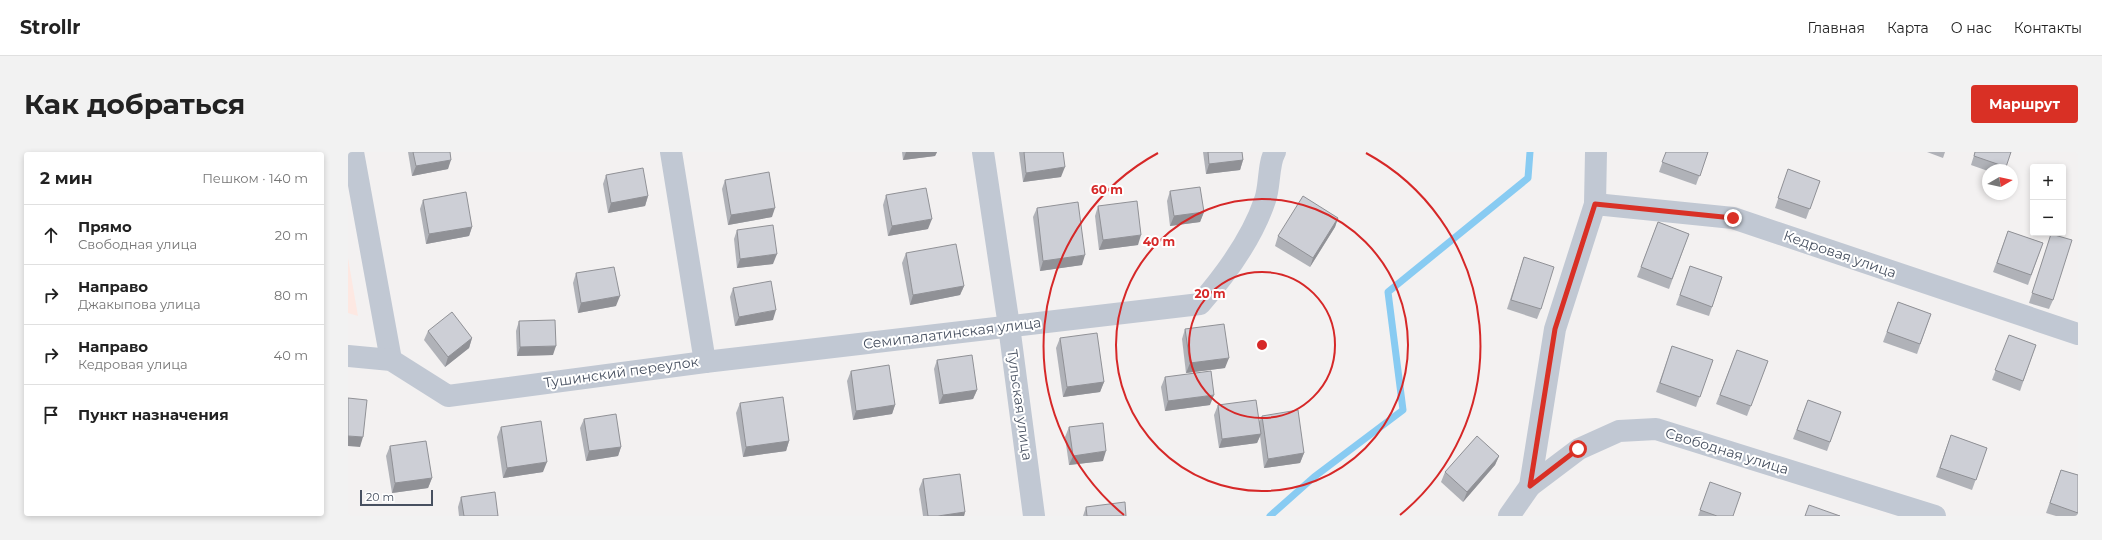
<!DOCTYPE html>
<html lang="ru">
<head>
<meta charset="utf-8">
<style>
  :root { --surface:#fff; --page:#f2f2f2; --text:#222; --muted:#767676; --line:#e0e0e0; --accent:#d93025 }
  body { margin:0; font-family:Montserrat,sans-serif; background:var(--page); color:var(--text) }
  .controls { position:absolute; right:12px; top:12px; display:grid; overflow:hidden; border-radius:4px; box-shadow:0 2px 6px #0003 }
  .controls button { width:36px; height:36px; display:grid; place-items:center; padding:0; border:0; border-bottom:1px solid var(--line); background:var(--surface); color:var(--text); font:20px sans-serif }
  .compass { position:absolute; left:1634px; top:12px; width:36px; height:36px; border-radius:50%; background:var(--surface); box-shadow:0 2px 6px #0003; rotate:81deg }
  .scale { position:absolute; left:12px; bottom:10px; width:73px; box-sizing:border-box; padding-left:4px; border:2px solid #475060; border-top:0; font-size:11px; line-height:14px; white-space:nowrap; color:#475060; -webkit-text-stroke:3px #fff; paint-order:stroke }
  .stop { position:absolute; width:12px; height:12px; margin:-9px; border:3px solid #d93025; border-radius:50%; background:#fff }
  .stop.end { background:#d93025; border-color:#fff; box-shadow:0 1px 4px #0008 }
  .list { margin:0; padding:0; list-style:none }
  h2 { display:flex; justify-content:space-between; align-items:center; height:52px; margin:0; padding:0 16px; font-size:17px }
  h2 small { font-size:13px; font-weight:400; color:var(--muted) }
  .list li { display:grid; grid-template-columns:26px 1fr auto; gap:12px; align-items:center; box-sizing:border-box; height:60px; padding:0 16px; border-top:1px solid var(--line) }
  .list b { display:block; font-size:15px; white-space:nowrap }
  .list p { margin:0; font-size:13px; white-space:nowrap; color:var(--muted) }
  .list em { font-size:13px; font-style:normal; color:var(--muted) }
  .icon { flex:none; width:22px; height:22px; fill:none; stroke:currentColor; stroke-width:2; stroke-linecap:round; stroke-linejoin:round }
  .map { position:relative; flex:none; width:1730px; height:364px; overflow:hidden; border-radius:4px }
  header { display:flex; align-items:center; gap:24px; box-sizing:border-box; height:56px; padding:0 20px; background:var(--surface); border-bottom:1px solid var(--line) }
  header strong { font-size:19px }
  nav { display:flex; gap:22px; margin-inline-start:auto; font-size:14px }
  .intro { display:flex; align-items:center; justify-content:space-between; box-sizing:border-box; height:96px; padding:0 24px }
  h1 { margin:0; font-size:28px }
  .button { padding:10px 18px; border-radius:4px; background:var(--accent); color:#fff; font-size:14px; font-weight:700 }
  main { display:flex; gap:24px; padding:0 24px }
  aside { flex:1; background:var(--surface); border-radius:4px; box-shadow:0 2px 6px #0003 }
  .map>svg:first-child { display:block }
  .medical { fill:#fde8e2 }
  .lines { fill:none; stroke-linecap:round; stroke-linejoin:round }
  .stream { stroke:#88cbf2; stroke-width:7 }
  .minor { stroke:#c1c8d3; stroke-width:22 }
  .wall { fill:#b0b2b8 }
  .shaded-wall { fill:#909196 }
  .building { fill:#cdcfd6; stroke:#909196 }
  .route { stroke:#d93025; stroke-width:5 }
  .ring { fill:none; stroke:#d62828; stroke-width:2 }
  .labels { text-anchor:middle; stroke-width:4; stroke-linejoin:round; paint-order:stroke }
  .street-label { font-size:14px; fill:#475060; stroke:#fff }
  .centre { fill:#d62828; stroke:#fff; stroke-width:2 }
  .ring-label { font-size:12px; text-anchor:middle; font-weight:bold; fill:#d62828; stroke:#fff; stroke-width:4; stroke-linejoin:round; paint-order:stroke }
</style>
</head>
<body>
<header>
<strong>Strollr</strong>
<nav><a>Главная</a><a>Карта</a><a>О нас</a><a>Контакты</a></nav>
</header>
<div class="intro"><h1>Как добраться</h1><a class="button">Маршрут</a></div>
<main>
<aside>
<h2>2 мин<small>Пешком · 140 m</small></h2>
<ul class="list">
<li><svg class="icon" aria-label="ahead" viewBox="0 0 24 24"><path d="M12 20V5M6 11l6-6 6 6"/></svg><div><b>Прямо</b><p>Свободная улица</p></div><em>20 m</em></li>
<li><svg class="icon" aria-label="right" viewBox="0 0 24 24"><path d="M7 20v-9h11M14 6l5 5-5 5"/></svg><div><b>Направо</b><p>Джакыпова улица</p></div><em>80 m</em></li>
<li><svg class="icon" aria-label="right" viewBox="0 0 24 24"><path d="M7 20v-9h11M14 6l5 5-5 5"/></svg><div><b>Направо</b><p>Кедровая улица</p></div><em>40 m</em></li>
<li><svg class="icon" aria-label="arrive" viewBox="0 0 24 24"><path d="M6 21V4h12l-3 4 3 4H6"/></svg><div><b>Пункт назначения</b></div></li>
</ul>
</aside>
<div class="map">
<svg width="1730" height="364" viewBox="0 0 1730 364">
  <rect width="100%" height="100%" fill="#f3f1f1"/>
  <polygon class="medical" points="0,106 10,164 0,161"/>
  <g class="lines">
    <polyline class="stream" points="922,364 966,325 1055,258 1040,140 1180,26 1182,0"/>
    <g class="minor">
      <polyline points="5,0 43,208"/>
      <polyline points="635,0 661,174 686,364"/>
      <polyline points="1247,52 1385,66 1730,182"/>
      <polyline points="0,204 43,208 100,244 357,210 323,0"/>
      <path d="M357 210 852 152C879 121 904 87 917 48 922 35 920 11 927 0"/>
      <polyline points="1182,334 1231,297 1271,279 1308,277 1587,364"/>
      <polyline points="1161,364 1182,334 1207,177 1247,52 1248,0"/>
    </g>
  </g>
  <g class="wall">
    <polygon points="60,0 102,0 100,17 64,24"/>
    <polygon points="554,0 589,0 587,4 555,8"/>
    <polygon points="671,0 715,0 713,25 675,30"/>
    <polygon points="855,0 894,0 895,8 892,18 858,22"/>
    <polygon points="1318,0 1360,0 1348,33 1311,20"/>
    <polygon points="1579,0 1597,0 1595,6"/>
    <polygon points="1627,0 1663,0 1656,18 1640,18 1640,19 1623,13"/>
    <polygon points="1440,17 1472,29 1458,67 1427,56"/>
    <polygon points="258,23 300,44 297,54 260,61 255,32"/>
    <polygon points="377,28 424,65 380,73 374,37"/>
    <polygon points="822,39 856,60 852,70 822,74 819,49"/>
    <polygon points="538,43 580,77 540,84 535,53"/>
    <polygon points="75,48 124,75 121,84 78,92 72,57"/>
    <polygon points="750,54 790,93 751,98 747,64"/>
    <polygon points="689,56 734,113 692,119 685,65"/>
    <polygon points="990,66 987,75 962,115 927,94 930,84"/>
    <polygon points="1310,70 1341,82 1321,137 1289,125"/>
    <polygon points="389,78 425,112 389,116 386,87"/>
    <polygon points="1660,79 1695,91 1680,133 1645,120"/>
    <polygon points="1703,82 1705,148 1701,157 1681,151"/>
    <polygon points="558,101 616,134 612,143 562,153 554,111"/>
    <polygon points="1176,105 1193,157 1189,167 1159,157"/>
    <polygon points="1342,114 1374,125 1361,164 1328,153"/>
    <polygon points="228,121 268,154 230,161 225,131"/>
    <polygon points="385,136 425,168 387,174 382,145"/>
    <polygon points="1550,150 1583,162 1569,202 1535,190"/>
    <polygon points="171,169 205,203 169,204 168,179"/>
    <polygon points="837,177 877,216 838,221 834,187"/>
    <polygon points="80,179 124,186 121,196 97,215 76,188"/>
    <polygon points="1661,183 1688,193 1672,239 1644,228"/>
    <polygon points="712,186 756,230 752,240 715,245 708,196"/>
    <polygon points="1324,194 1365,208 1348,255 1308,240"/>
    <polygon points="1389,198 1420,209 1399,264 1368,252"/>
    <polygon points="589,208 629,238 625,247 591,252 586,217"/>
    <polygon points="503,219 547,253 544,262 505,268 499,229"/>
    <polygon points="817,225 862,253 817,259 813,235"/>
    <polygon points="1460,248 1493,260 1479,299 1445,287"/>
    <polygon points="392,251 441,289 438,299 395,305 388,261"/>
    <polygon points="870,253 911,270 914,264 956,301 952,311 916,316 912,284 909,291 871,296 866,263"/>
    <polygon points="236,267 273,295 270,304 238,309 232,276"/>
    <polygon points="153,275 195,320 155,326 149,285"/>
    <polygon points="721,275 755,309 721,313 717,285"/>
    <polygon points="1603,283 1639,296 1624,338 1588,325"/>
    <polygon points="42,294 84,326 80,336 44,341 38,304"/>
    <polygon points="1151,304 1147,313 1115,350 1093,330 1097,320"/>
    <polygon points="1713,318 1730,323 1730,364 1708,364 1698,361"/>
    <polygon points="575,327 617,360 616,364 575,364 571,337"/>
    <polygon points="1362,330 1385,364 1350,364"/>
    <polygon points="113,345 150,364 111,364 110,355"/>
    <polygon points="738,355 778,364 735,364"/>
  </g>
  <g class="shaded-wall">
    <polygon points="558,0 589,0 587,4 555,8"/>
    <polygon points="103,8 100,17 64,24 68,14"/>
    <polygon points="895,8 892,18 858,22 861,12"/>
    <polygon points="717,15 713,25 675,30 678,21"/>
    <polygon points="300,44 297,54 260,61 263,51"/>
    <polygon points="427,56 424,65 380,73 383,63"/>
    <polygon points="856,60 852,70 822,74 826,64"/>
    <polygon points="990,66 987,75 962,115 965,106"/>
    <polygon points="584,67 580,77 540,84 544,74"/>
    <polygon points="124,75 121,84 78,92 81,82"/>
    <polygon points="793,83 790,93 751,98 755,88"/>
    <polygon points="429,102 425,112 389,116 392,107"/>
    <polygon points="737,103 734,113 692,119 695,109"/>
    <polygon points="616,134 612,143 562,153 565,143"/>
    <polygon points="272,144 268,154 230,161 233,151"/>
    <polygon points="428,158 425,168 387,174 391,165"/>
    <polygon points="124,186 121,196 97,215 100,205"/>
    <polygon points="208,194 205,203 169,204 172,195"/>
    <polygon points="881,206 877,216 838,221 842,211"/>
    <polygon points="756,230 752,240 715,245 719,235"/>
    <polygon points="629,238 625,247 591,252 595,243"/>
    <polygon points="866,243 862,253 817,259 820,249"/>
    <polygon points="547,253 544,262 505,268 508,259"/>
    <polygon points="913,282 909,291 871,296 874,287"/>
    <polygon points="0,284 15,285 12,295 0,294"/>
    <polygon points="441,289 438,299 395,305 398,295"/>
    <polygon points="273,295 270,304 238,309 241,299"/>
    <polygon points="758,299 755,309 721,313 725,304"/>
    <polygon points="956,301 952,311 916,316 920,307"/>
    <polygon points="1151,304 1147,313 1115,350 1119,340"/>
    <polygon points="199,310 195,320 155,326 159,316"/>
    <polygon points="84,326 80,336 44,341 47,331"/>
    <polygon points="617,360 616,364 590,364"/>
  </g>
  <g class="building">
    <polygon points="65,0 102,0 103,8 68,14"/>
    <polygon points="676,0 715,0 717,15 678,21"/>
    <polygon points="860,0 894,0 895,8 861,12"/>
    <polygon points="1318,0 1360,0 1352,24 1314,10"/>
    <polygon points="1627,0 1663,0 1658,15 1626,4"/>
    <polygon points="295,16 300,44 263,51 258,23"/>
    <polygon points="1440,17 1472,29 1462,57 1430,46"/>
    <polygon points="421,20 427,56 383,63 377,28"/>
    <polygon points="852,35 856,60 826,64 822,39"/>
    <polygon points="578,36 584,67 544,74 538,43"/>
    <polygon points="118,40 124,75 81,82 75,48"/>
    <polygon points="955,44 990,66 965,106 930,84"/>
    <polygon points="789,49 793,83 755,88 750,54"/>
    <polygon points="730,50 737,103 695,109 689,56"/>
    <polygon points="1310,70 1341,82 1324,127 1293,115"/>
    <polygon points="425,73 429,102 392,107 389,78"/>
    <polygon points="1660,79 1695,91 1683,123 1649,111"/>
    <polygon points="1703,82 1724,88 1705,148 1684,141"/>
    <polygon points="608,92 616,134 565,143 558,101"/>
    <polygon points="1176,105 1206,115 1193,157 1163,148"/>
    <polygon points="1342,114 1374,125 1364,155 1332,143"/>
    <polygon points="266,115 272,144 233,151 228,121"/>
    <polygon points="423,129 428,158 391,165 385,136"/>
    <polygon points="1550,150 1583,162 1572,192 1539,180"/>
    <polygon points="104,160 124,186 100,205 80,179"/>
    <polygon points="207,168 208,194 172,195 171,169"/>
    <polygon points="876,172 881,206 842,211 837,177"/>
    <polygon points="749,181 756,230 719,235 712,186"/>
    <polygon points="1661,183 1688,193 1675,229 1647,218"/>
    <polygon points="1324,194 1365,208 1352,245 1312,231"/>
    <polygon points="1389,198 1420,209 1403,254 1372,243"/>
    <polygon points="624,203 629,238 595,243 589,208"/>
    <polygon points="541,213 547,253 508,259 503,219"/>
    <polygon points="863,219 866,243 820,249 817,225"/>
    <polygon points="435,245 441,289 398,295 392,251"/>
    <polygon points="0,246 19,248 15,285 0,284"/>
    <polygon points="908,248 913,282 874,287 870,253"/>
    <polygon points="1460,248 1493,260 1482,290 1449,278"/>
    <polygon points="950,258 956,301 920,307 914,264"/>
    <polygon points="268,262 273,295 241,299 236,267"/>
    <polygon points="193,269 199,310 159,316 153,275"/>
    <polygon points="755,271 758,299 725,304 721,275"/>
    <polygon points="1603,283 1639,296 1628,328 1592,316"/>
    <polygon points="1129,284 1151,304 1119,340 1097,320"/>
    <polygon points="78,289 84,326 47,331 42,294"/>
    <polygon points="1713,318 1730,323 1730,361 1702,351"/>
    <polygon points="612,322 617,360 590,364 580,364 575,327"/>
    <polygon points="1362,330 1393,341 1385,364 1369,364 1352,358"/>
    <polygon points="147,340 150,364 116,364 113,345"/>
    <polygon points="777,350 778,364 739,364 738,355"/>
    <polygon points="1461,353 1492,364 1457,364"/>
  </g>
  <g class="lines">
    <polyline class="route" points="1230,297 1182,334 1207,177 1247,52 1385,66"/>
  </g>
  <g class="ring">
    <circle cx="914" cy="193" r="73"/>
    <circle cx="914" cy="193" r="146"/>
    <path d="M776 363A219 219 0 0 1 810 1M1018 1A219 219 0 0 1 1052 363"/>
  </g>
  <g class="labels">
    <g class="street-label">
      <text transform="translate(1492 102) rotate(19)" y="5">Кедровая улица</text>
      <text transform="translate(604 181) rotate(-7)" y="5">Семипалатинская улица</text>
      <text transform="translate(273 220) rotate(-8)" y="5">Тушинский переулок</text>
      <text transform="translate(672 253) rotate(82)" y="5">Тульская улица</text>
      <text transform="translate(1379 299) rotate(17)" y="5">Свободная улица</text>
    </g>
  </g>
  <circle cx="914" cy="193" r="6" class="centre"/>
  <g class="ring-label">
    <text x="759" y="42">60 m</text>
    <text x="811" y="94">40 m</text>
    <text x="862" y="146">20 m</text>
  </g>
</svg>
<div class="controls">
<button>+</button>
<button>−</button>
</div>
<svg class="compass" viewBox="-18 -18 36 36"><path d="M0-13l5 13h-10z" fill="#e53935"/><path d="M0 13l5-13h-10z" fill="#767676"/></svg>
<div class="scale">20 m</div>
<div class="stop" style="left:1230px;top:297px"></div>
<div class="stop end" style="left:1385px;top:66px"></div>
</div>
</main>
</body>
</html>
